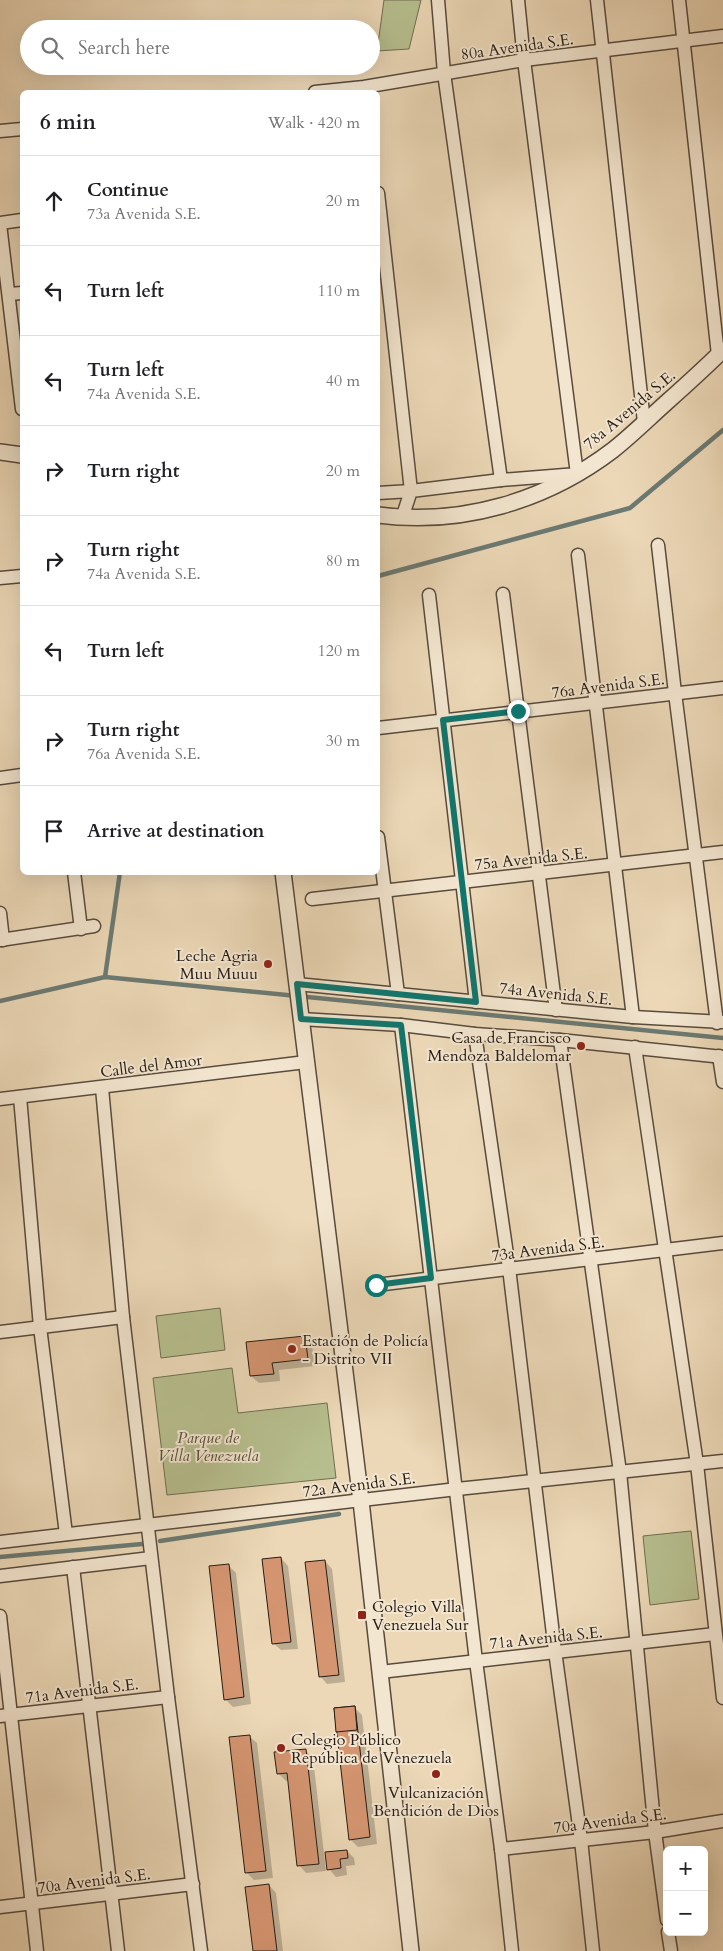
<!DOCTYPE html>
<html lang="en">
<head>
<meta charset="utf-8">
<style>
  :root { --surface:#fff; --page:#f6f6f6; --text:#202124; --muted:#757577; --line:#e0e0e0 }
  body { margin:0; font-family:Cardo,serif; background:var(--page); color:var(--text) }
  .controls { position:absolute; right:15px; bottom:15px; display:grid; overflow:hidden; border-radius:8px; box-shadow:0 5px 20px #0002 }
  .controls button { width:45px; height:45px; display:grid; place-items:center; padding:0; border:0; border-bottom:1px solid var(--line); background:var(--surface); color:var(--text); font:25px sans-serif }
  .stop { position:absolute; width:15px; height:15px; margin:-11px; border:4px solid #0f766e; border-radius:50%; background:#fff }
  .stop.end { background:#0f766e; border-color:#fff; box-shadow:0 1px 5px #0008 }
  .list { margin:0; padding:0; list-style:none }
  h2 { display:flex; justify-content:space-between; align-items:center; height:65px; margin:0; padding:0 20px; font-size:21px }
  h2 small { font-size:16px; font-weight:400; color:var(--muted) }
  .list li { display:grid; grid-template-columns:32px 1fr auto; gap:15px; align-items:center; box-sizing:border-box; height:90px; padding:0 20px; border-top:1px solid var(--line) }
  .list b { display:block; font-size:19px; white-space:nowrap }
  .list p { margin:0; font-size:16px; white-space:nowrap; color:var(--muted) }
  .list em { font-size:16px; font-style:normal; color:var(--muted) }
  .icon { flex:none; width:28px; height:28px; fill:none; stroke:currentColor; stroke-width:2; stroke-linecap:round; stroke-linejoin:round }
  .map { position:relative; flex:none; width:723px; height:1951px; overflow:hidden }
  .search { position:absolute; background:var(--surface); box-shadow:0 5px 20px #0002; left:20px; top:20px; width:360px; height:55px; display:flex; align-items:center; gap:12px; box-sizing:border-box; padding:0 18px; border-radius:28px; color:var(--muted); font-size:19px }
  .panel { position:absolute; background:var(--surface); box-shadow:0 5px 20px #0002; left:20px; top:90px; width:360px; height:785px; border-radius:8px }
  .map>svg:first-child { display:block }
  .green { fill:#b7bf8f; stroke:#6f6e52 }
  .shadow { fill:#0003 }
  .lines { fill:none; stroke-linecap:round; stroke-linejoin:round }
  .stream { stroke:#6b7a73; stroke-width:4.5 }
  .building { fill:#d49570; stroke:#271c15 }
  .minor-casing { stroke:#584b3e; stroke-width:15 }
  .tertiary-casing { stroke:#584b3e; stroke-width:18 }
  .minor { stroke:#f3e6d0; stroke-width:12 }
  .tertiary { stroke:#f3e6d0; stroke-width:15 }
  .route { stroke:#0f766e; stroke-width:6 }
  .poi-dot { fill:#8f2418; stroke:#f3e6d0; stroke-width:2 }
  .labels { text-anchor:middle; stroke-width:4; stroke-linejoin:round; paint-order:stroke }
  .street-label { font-size:16px; fill:#271c15; stroke:#f3e6d0 }
  .poi-label { font-size:16px; fill:#271c15; stroke:#f3e6d0; text-anchor:start }
  .park-label { font-size:16px; font-style:italic; fill:#524d3a; stroke:#f3e6d0 }
</style>
</head>
<body>
<div class="map">
<svg width="723" height="1951" viewBox="0 0 723 1951">
  <rect width="100%" height="100%" fill="#ecd8b7"/>
  <filter id="stains"><feTurbulence type="fractalNoise" baseFrequency=".004" numOctaves="4"/><feColorMatrix values="0 0 0 0 .2 0 0 0 0 .09 0 0 0 0 .02 0 0 0 .5 -.17"/></filter>
  <radialGradient id="worn" r=".72"><stop offset=".6" stop-color="#630" stop-opacity="0"/><stop offset="1" stop-color="#630" stop-opacity=".3"/></radialGradient>
  <g class="green">
    <polygon points="384,0 421,0 409,49 377,51"/>
    <polygon points="220,1308 225,1350 161,1358 156,1316"/>
    <polygon points="232,1368 238,1413 327,1403 336,1478 167,1495 153,1378"/>
    <polygon points="691,1531 699,1599 650,1605 643,1536"/>
  </g>
  <g class="shadow">
    <polygon points="305,1337 312,1345 315,1366 279,1370 280,1381 259,1383 251,1376"/>
    <polygon points="281,1558 288,1566 298,1649 281,1650 273,1643"/>
    <polygon points="325,1561 332,1569 345,1682 327,1684 320,1676"/>
    <polygon points="228,1565 236,1573 251,1704 233,1707 225,1699"/>
    <polygon points="354,1707 362,1715 377,1844 358,1847 350,1839"/>
    <polygon points="249,1736 257,1743 273,1878 254,1880 246,1872"/>
    <polygon points="305,1750 313,1758 326,1871 306,1873 299,1865 289,1780 286,1781 278,1773"/>
    <polygon points="347,1851 354,1858 355,1865 346,1866 347,1875 336,1877 329,1869"/>
    <polygon points="269,1885 276,1893 283,1951 254,1951"/>
  </g>
  <g class="lines">
    <g class="stream">
      <polyline points="378,576 630,508 723,430"/>
      <polyline points="105,977 120,872"/>
      <polyline points="0,1001 105,977 723,1038"/>
      <polyline points="160,1541 339,1514"/>
      <polyline points="0,1557 142,1544"/>
    </g>
  </g>
  <g class="building">
    <polygon points="305,1336 308,1359 272,1363 274,1374 250,1376 246,1342"/>
    <polygon points="281,1557 291,1642 272,1644 262,1559"/>
    <polygon points="325,1560 339,1675 319,1677 305,1562"/>
    <polygon points="229,1564 244,1697 224,1700 209,1566"/>
    <polygon points="355,1706 370,1837 349,1840 334,1708"/>
    <polygon points="355,1706 357,1730 336,1732 334,1708"/>
    <polygon points="250,1735 266,1871 245,1873 229,1737"/>
    <polygon points="306,1749 319,1864 297,1866 287,1773 277,1774 274,1752"/>
    <polygon points="347,1850 348,1858 340,1859 341,1868 327,1870 325,1852"/>
    <polygon points="269,1884 277,1951 253,1951 245,1887"/>
  </g>
  <g class="lines">
    <defs>
      <g id="minor">
        <polyline points="438,0 444,73 501,480"/>
        <polyline points="597,0 644,422"/>
        <polyline points="679,0 718,355"/>
        <polyline points="315,92 364,87 524,60 723,36"/>
        <polyline points="0,131 22,129"/>
        <polyline points="378,193 411,491 378,493"/>
        <polyline points="0,223 22,220"/>
        <polyline points="0,224 22,409"/>
        <polyline points="9,294 22,293"/>
        <polyline points="402,518 411,491 501,480 577,474 524,60 518,0"/>
        <polyline points="658,545 675,693 717,1023"/>
        <polyline points="578,555 633,1017"/>
        <polyline points="0,578 22,576"/>
        <polyline points="503,594 556,1010"/>
        <polyline points="429,595 476,1002"/>
        <polyline points="378,728 723,688"/>
        <polyline points="0,778 22,775"/>
        <polyline points="378,837 398,994"/>
        <polyline points="74,872 81,929"/>
        <polyline points="312,899 723,852"/>
        <polyline points="0,913 3,940"/>
        <polyline points="0,940 94,926"/>
        <polyline points="297,984 633,1017 723,1022"/>
        <polyline points="301,1019 401,1025 475,1034 560,1040 723,1057"/>
        <polyline points="401,1025 476,1661 501,1849 512,1951"/>
        <polyline points="475,1034 509,1268 555,1651 581,1840 593,1951"/>
        <polyline points="560,1040 620,1472 655,1832 667,1920"/>
        <polyline points="635,1047 697,1464 723,1698"/>
        <polyline points="719,1056 723,1082"/>
        <polyline points="102,1088 123,1317 168,1697 201,1951"/>
        <polyline points="20,1097 40,1327 66,1534"/>
        <polyline points="0,1099 306,1062"/>
        <polyline points="376,1285 723,1243"/>
        <polyline points="0,1332 123,1317"/>
        <polyline points="0,1542 457,1489 723,1461"/>
        <polyline points="73,1567 118,1951"/>
        <polyline points="0,1576 151,1558"/>
        <polyline points="0,1616 37,1951"/>
        <polyline points="380,1672 715,1634"/>
        <polyline points="0,1716 168,1697"/>
        <polyline points="501,1849 655,1832 723,1821"/>
        <polyline points="0,1907 193,1884"/>
        <polyline points="668,1932 671,1951"/>
      </g>
      <g id="tertiary">
        <polyline points="0,452 22,455"/>
        <path d="M378 515C462 526 546 501 613 450 632 435 649 418 667 402 686 385 705 368 723 350"/>
        <polyline points="283,872 361,1501 411,1951"/>
      </g>
    </defs>
    <use href="#minor" class="minor-casing"/>
    <use href="#tertiary" class="tertiary-casing"/>
    <use href="#minor" class="minor"/>
    <use href="#tertiary" class="tertiary"/>
  </g>
  <g class="lines">
    <polyline class="route" points="376,1285 431,1278 401,1025 301,1019 297,984 476,1002 443,720 518,711"/>
  </g>
  <g class="poi-dot">
    <circle cx="268" cy="964" r="5"/>
    <circle cx="581" cy="1046" r="5"/>
    <circle cx="292" cy="1349" r="5"/>
    <rect x="357" y="1610" width="10" height="10" rx="2.5"/>
    <circle cx="281" cy="1748" r="5"/>
    <circle cx="436" cy="1774" r="5"/>
  </g>
  <g class="labels">
    <g class="street-label">
      <text transform="translate(517 46) rotate(-8)" y="6">80a Avenida S.E.</text>
      <text transform="translate(629 409) rotate(-40)" y="6">78a Avenida S.E.</text>
      <text transform="translate(608 685) rotate(-7)" y="6">76a Avenida S.E.</text>
      <text transform="translate(531 858) rotate(-6)" y="6">75a Avenida S.E.</text>
      <text transform="translate(556 993) rotate(6)" y="6">74a Avenida S.E.</text>
      <text transform="translate(151 1065) rotate(-7)" y="6">Calle del Amor</text>
      <text transform="translate(548 1248) rotate(-7)" y="6">73a Avenida S.E.</text>
      <text transform="translate(359 1484) rotate(-7)" y="6">72a Avenida S.E.</text>
      <text transform="translate(546 1637) rotate(-6)" y="6">71a Avenida S.E.</text>
      <text transform="translate(82 1690) rotate(-7)" y="6">71a Avenida S.E.</text>
      <text transform="translate(610 1820) rotate(-7)" y="6">70a Avenida S.E.</text>
      <text transform="translate(94 1880) rotate(-7)" y="6">70a Avenida S.E.</text>
    </g>
    <g class="poi-label">
      <text x="258" y="961" text-anchor="end">Leche Agria<tspan x="258" dy="18">Muu Muuu</tspan></text>
      <text x="571" y="1043" text-anchor="end">Casa de Francisco<tspan x="571" dy="18">Mendoza Baldelomar</tspan></text>
      <text x="302" y="1346">Estación de Policía<tspan x="302" dy="18">- Distrito VII</tspan></text>
      <text x="372" y="1612">Colegio Villa<tspan x="372" dy="18">Venezuela Sur</tspan></text>
      <text x="291" y="1745">Colegio Público<tspan x="291" dy="18">República de Venezuela</tspan></text>
      <text x="436" y="1798" text-anchor="middle">Vulcanización<tspan x="436" dy="18">Bendición de Dios</tspan></text>
    </g>
    <g class="park-label">
      <text x="208" y="1443">Parque de<tspan x="208" dy="18">Villa Venezuela</tspan></text>
    </g>
  </g>
  <rect width="100%" height="100%" filter="url(#stains)"/>
  <rect width="100%" height="100%" fill="url(#worn)"/>
</svg>
<div class="controls">
<button>+</button>
<button>−</button>
</div>
<div class="stop" style="left:376px;top:1285px"></div>
<div class="stop end" style="left:518px;top:711px"></div>
<div class="search"><svg class="icon" aria-label="search" viewBox="0 0 24 24"><circle cx="10" cy="10" r="6"/><path d="M15 15l6 6"/></svg>Search here</div>
<section class="panel">
<h2>6 min<small>Walk · 420 m</small></h2>
<ul class="list">
<li><svg class="icon" aria-label="ahead" viewBox="0 0 24 24"><path d="M12 20V5M6 11l6-6 6 6"/></svg><div><b>Continue</b><p>73a Avenida S.E.</p></div><em>20 m</em></li>
<li><svg class="icon" aria-label="left" viewBox="0 0 24 24"><path d="M17 20v-9H6M10 6l-5 5 5 5"/></svg><div><b>Turn left</b></div><em>110 m</em></li>
<li><svg class="icon" aria-label="left" viewBox="0 0 24 24"><path d="M17 20v-9H6M10 6l-5 5 5 5"/></svg><div><b>Turn left</b><p>74a Avenida S.E.</p></div><em>40 m</em></li>
<li><svg class="icon" aria-label="right" viewBox="0 0 24 24"><path d="M7 20v-9h11M14 6l5 5-5 5"/></svg><div><b>Turn right</b></div><em>20 m</em></li>
<li><svg class="icon" aria-label="right" viewBox="0 0 24 24"><path d="M7 20v-9h11M14 6l5 5-5 5"/></svg><div><b>Turn right</b><p>74a Avenida S.E.</p></div><em>80 m</em></li>
<li><svg class="icon" aria-label="left" viewBox="0 0 24 24"><path d="M17 20v-9H6M10 6l-5 5 5 5"/></svg><div><b>Turn left</b></div><em>120 m</em></li>
<li><svg class="icon" aria-label="right" viewBox="0 0 24 24"><path d="M7 20v-9h11M14 6l5 5-5 5"/></svg><div><b>Turn right</b><p>76a Avenida S.E.</p></div><em>30 m</em></li>
<li><svg class="icon" aria-label="arrive" viewBox="0 0 24 24"><path d="M6 21V4h12l-3 4 3 4H6"/></svg><div><b>Arrive at destination</b></div></li>
</ul>
</section>
</div>
</body>
</html>
